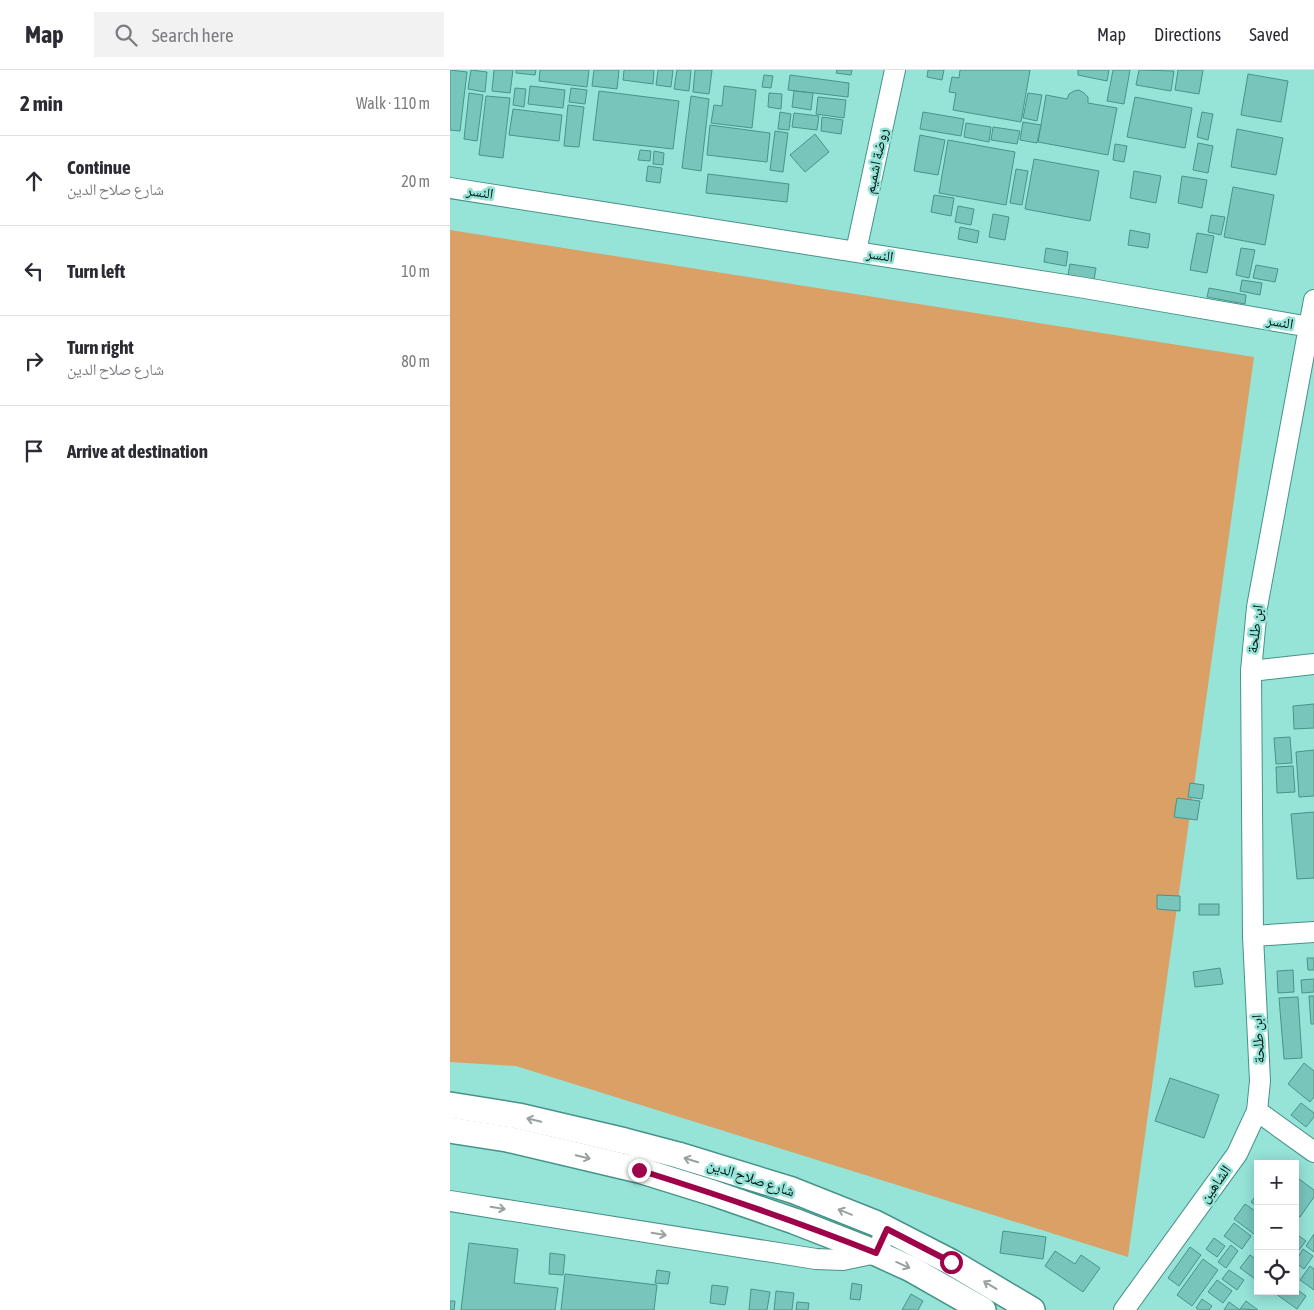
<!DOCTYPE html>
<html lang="en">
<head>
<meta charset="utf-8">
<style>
  :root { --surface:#fff; --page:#f2f2f3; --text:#2b2b33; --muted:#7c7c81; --line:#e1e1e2 }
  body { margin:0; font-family:"Asap Condensed","Noto Naskh Arabic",sans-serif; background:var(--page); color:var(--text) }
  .controls { position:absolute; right:15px; bottom:15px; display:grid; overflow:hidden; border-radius:0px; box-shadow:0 2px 12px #0003 }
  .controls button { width:45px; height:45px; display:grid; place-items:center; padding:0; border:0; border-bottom:1px solid var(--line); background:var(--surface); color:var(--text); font:25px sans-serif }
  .stop { position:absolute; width:15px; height:15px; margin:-11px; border:4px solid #9e0349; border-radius:50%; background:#fff }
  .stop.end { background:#9e0349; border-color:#fff; box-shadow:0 1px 5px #0008 }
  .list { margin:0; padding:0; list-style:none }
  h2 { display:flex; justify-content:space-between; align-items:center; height:65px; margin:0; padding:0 20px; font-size:21px }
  h2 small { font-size:16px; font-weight:400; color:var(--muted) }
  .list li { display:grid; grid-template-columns:32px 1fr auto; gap:15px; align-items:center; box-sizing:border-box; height:90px; padding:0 20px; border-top:1px solid var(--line) }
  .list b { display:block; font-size:19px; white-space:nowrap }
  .list p { margin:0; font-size:16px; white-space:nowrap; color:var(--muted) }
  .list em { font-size:16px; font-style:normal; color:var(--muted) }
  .icon { flex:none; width:28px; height:28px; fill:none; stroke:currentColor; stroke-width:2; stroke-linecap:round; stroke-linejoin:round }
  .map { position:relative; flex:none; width:864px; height:1240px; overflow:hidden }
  header { display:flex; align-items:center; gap:30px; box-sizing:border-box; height:70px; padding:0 25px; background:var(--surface); border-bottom:1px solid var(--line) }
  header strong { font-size:24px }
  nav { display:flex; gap:28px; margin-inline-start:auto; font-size:18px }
  .search { width:350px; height:45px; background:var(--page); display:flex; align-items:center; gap:12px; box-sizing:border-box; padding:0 18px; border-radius:0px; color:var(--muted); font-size:19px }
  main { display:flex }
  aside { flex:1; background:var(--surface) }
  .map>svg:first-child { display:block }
  .green { fill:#dba066 }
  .building { fill:#78c5bb; stroke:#47948b }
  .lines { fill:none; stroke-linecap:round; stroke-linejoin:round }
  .minor-casing { stroke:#469389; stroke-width:22 }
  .tertiary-casing { stroke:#469389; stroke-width:28 }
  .minor { stroke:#fff; stroke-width:20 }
  .tertiary { stroke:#fff; stroke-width:25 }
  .oneway { stroke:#99a1a0 }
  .route { stroke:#9e0349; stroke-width:6 }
  .labels { text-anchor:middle; stroke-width:5; stroke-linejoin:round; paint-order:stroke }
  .street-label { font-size:15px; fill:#001411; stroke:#96e3d8 }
</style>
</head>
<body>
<header>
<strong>Map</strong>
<div class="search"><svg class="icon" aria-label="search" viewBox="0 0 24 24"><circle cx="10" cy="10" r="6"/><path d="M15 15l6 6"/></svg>Search here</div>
<nav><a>Map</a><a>Directions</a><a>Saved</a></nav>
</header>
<main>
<aside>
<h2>2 min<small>Walk · 110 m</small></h2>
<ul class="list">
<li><svg class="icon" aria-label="ahead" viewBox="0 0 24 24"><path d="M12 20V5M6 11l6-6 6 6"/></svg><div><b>Continue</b><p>شارع صلاح الدين</p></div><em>20 m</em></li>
<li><svg class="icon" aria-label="left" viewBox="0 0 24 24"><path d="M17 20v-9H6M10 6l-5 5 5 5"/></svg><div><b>Turn left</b></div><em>10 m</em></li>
<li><svg class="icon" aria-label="right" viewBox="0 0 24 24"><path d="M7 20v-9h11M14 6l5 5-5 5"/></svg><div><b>Turn right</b><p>شارع صلاح الدين</p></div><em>80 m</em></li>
<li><svg class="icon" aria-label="arrive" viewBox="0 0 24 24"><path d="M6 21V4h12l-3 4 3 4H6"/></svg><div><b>Arrive at destination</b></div></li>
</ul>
</aside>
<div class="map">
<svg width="864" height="1240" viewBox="0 0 864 1240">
  <rect width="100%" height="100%" fill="#96e3d8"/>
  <polygon class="green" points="0,160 804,287 678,1187 66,996 0,992"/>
  <g class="building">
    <polygon points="0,0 17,2 10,61 0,60"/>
    <polygon points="21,0 37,2 35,22 18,19"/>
    <polygon points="44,0 63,0 60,23 42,21"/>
    <polygon points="66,0 86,0 85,5 66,3"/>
    <polygon points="90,0 139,0 137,17 89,11"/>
    <polygon points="144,0 169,0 167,19 142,16"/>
    <polygon points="174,0 204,0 203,14 173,10"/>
    <polygon points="208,0 223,0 221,17 206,15"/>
    <polygon points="227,0 241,0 239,21 224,19"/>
    <polygon points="245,0 262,0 259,24 243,22"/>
    <polygon points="387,0 402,0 401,5 386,3"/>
    <polygon points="478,0 494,0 492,10 477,7"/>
    <polygon points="510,0 580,0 571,52 503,40 506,23 499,22 502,7 509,8"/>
    <polygon points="628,0 659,0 657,11 628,5"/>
    <polygon points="663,0 680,0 674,34 657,31"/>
    <polygon points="689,0 724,1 721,21 686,15"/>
    <polygon points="728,0 753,0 749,24 725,20"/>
    <polygon points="798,4 838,11 831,52 791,45"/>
    <polygon points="314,5 323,6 321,18 312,17"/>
    <polygon points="340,5 399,13 398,27 338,20"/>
    <polygon points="80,16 115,20 113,38 78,34"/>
    <polygon points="274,16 306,20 302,58 261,53 264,35 272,36"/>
    <polygon points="65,18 76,19 74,37 63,35"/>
    <polygon points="121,18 137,20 135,34 119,32"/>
    <polygon points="629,20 634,23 638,27 638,33 667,38 658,85 588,72 596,25 617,29 619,24 624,21"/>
    <polygon points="149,21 229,31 223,79 143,70"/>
    <polygon points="344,21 363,23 361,40 342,37"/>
    <polygon points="19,23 33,25 27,71 14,69"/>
    <polygon points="319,23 332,24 331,39 318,37"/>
    <polygon points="578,23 592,25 587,51 573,48"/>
    <polygon points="36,26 60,28 53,88 29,85"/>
    <polygon points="241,26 259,29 251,101 232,98"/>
    <polygon points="368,27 396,30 394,48 366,44"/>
    <polygon points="685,27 742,38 735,78 677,67"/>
    <polygon points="118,35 134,37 129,77 114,76"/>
    <polygon points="63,39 112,45 109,71 59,65"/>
    <polygon points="330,42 341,44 339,60 328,59"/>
    <polygon points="473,42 514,49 511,66 470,59"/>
    <polygon points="752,42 763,44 758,70 747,67"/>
    <polygon points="344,43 369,46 367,60 342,57"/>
    <polygon points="372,47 393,50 391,64 371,61"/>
    <polygon points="573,52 591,55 587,73 570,70"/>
    <polygon points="516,53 541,57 539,72 514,67"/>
    <polygon points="260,55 320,63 317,92 257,85"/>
    <polygon points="543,57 570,61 567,74 541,70"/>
    <polygon points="787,59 833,68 826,105 781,97"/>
    <polygon points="325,61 338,63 333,102 320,100"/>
    <polygon points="365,64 379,82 355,102 340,85"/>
    <polygon points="470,65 495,70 488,105 464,101"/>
    <polygon points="498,70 565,82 556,135 489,123"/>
    <polygon points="748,73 763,76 758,103 743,100"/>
    <polygon points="665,74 677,76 674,92 663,90"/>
    <polygon points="190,80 201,81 200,91 188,90"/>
    <polygon points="204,81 214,83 213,95 203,94"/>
    <polygon points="584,89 649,101 640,151 575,139"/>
    <polygon points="198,96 212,98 210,113 196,111"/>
    <polygon points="566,99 578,101 572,135 560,133"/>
    <polygon points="684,101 711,106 706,133 680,128"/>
    <polygon points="258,104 339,114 337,132 256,123"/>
    <polygon points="732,106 757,110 752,138 728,133"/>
    <polygon points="783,117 824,125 815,175 774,167"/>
    <polygon points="484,125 504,128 501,146 481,142"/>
    <polygon points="508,136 524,139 521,155 505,152"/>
    <polygon points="543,144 559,147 555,170 539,167"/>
    <polygon points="761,145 775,147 771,165 758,162"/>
    <polygon points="510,157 529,161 527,173 508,169"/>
    <polygon points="680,160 700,164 698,178 678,175"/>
    <polygon points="747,163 764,166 757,203 740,200"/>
    <polygon points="596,178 618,182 616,196 594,192"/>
    <polygon points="791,178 805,180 799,208 786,205"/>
    <polygon points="620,194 646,198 644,210 618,205"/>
    <polygon points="806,195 828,199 825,212 803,208"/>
    <polygon points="792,210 812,213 810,225 790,221"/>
    <polygon points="759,218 796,225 795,234 757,227"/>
    <polygon points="864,634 864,658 844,659 843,636"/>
    <polygon points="840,667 842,693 826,694 824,668"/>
    <polygon points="864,680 864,726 849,727 846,682"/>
    <polygon points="843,696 845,722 827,723 826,697"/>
    <polygon points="740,713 754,715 752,729 738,727"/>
    <polygon points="727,728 750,731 747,750 724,747"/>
    <polygon points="864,742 864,808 847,809 841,744"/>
    <polygon points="707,825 730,826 730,841 707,839"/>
    <rect x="749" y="834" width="20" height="11"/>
    <polygon points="857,888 864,888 864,900 858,900"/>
    <polygon points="770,898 773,914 745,917 743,902"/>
    <polygon points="843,900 844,922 828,923 827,901"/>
    <polygon points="864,909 864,922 852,923 851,910"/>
    <polygon points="859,926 864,926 864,954 861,954"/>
    <polygon points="848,927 852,988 834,989 829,928"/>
    <polygon points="854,993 864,1001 864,1027 860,1032 838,1014"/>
    <polygon points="720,1008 769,1025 754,1068 705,1051"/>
    <polygon points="851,1033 864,1043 864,1047 856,1057 841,1045"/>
    <polygon points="845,1106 864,1120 864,1127 850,1147 845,1144"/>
    <polygon points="808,1123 808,1137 801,1132"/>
    <polygon points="795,1134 808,1143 808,1167 784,1149"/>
    <polygon points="784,1153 801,1166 792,1179 774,1166"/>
    <polygon points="553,1161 596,1167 593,1189 550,1183"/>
    <polygon points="845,1163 856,1171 845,1185"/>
    <polygon points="864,1164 864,1182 856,1176"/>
    <polygon points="764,1168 775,1176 767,1187 756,1179"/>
    <polygon points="19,1173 68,1179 64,1213 108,1218 105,1240 11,1240"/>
    <polygon points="781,1175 788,1181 776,1198 768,1192"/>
    <polygon points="740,1177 751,1185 729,1216 718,1208"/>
    <polygon points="853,1179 863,1186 854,1199 845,1192"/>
    <polygon points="605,1181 625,1194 631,1185 650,1198 633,1222 595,1196"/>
    <polygon points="100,1183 115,1185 113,1205 99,1204"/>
    <polygon points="800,1185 808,1191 808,1211 790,1198"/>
    <polygon points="753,1189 768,1200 742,1236 727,1225"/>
    <polygon points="860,1196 864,1199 864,1220 850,1210"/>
    <polygon points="207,1200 220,1202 218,1214 205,1213"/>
    <polygon points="779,1200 794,1210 787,1220 772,1209"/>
    <polygon points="115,1204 207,1215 204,1240 111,1240"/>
    <polygon points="767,1210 782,1221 773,1233 758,1222"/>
    <polygon points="402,1213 412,1215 410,1230 400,1229"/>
    <polygon points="262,1215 278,1217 275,1235 260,1233"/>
    <polygon points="845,1218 856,1226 847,1239 822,1221 845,1221"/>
    <polygon points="301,1219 320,1222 317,1240 299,1240"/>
    <polygon points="326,1221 344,1223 342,1240 324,1240"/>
    <polygon points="461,1224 473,1231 468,1240 452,1240"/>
    <polygon points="752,1229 762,1236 759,1240 749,1240 746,1238"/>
    <polygon points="0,1231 5,1231 4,1240 0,1240"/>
    <polygon points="796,1231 808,1240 790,1239"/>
    <polygon points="347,1232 359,1233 358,1240 346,1240"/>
    <polygon points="779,1232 790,1240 774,1240"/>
  </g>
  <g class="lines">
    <defs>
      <g id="minor">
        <polyline points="0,118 635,218 860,257"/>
        <polyline points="406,181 445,0"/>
        <polyline points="801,601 864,594"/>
        <polyline points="803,866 864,862"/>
        <polyline points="807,1041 864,1082"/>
        <polyline points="0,1131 366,1189 393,1190 426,1183 437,1159"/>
        <polyline points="674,1240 787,1084 807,1041 810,1011 803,866 801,601 807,537 864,230"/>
      </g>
      <g id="tertiary">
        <polyline points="0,1035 68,1046 175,1071 228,1085 342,1120 425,1153 501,1192 582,1240"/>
        <polyline points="0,1060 57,1069 189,1100 263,1123 344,1151 426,1183 461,1199 533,1240"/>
      </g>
    </defs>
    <use href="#minor" class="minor-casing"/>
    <use href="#tertiary" class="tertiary-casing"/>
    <use href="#minor" class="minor"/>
    <use href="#tertiary" class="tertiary"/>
  </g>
  <defs><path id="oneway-shaft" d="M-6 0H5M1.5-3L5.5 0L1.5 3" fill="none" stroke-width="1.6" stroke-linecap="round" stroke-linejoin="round" transform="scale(1.25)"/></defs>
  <g class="oneway">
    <use href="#oneway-shaft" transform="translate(84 1050) rotate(-167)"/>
    <use href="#oneway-shaft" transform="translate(133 1087) rotate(13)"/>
    <use href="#oneway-shaft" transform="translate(241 1090) rotate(-163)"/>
    <use href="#oneway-shaft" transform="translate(48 1138) rotate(9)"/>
    <use href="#oneway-shaft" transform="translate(395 1142) rotate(-158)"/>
    <use href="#oneway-shaft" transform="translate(209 1164) rotate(9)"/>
    <use href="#oneway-shaft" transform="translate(453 1195) rotate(24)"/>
    <use href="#oneway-shaft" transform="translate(540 1215) rotate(-149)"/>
  </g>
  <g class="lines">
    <path class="route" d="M189 1100C269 1125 348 1152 426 1183L437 1159 501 1192"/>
  </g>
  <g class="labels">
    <g class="street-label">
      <text transform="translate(426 91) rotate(-78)" y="5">روضة اشميم</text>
      <text transform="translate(30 122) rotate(9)" y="5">النسر</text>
      <text transform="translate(430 185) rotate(9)" y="5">النسر</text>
      <text transform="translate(830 252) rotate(10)" y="5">النسر</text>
      <text transform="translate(805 559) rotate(-83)" y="5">ابن طلحة</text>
      <text transform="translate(808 969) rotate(-93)" y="5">ابن طلحة</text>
      <text transform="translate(301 1108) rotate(18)" y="5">شارع صلاح الدين</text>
      <text transform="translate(765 1114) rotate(-54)" y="5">الشاهين</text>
    </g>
  </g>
</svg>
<div class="controls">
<button>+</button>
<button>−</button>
<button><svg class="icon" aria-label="locate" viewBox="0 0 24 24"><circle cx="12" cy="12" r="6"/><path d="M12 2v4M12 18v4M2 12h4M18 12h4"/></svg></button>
</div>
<div class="stop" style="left:501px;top:1192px"></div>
<div class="stop end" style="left:189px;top:1100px"></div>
</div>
</main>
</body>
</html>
